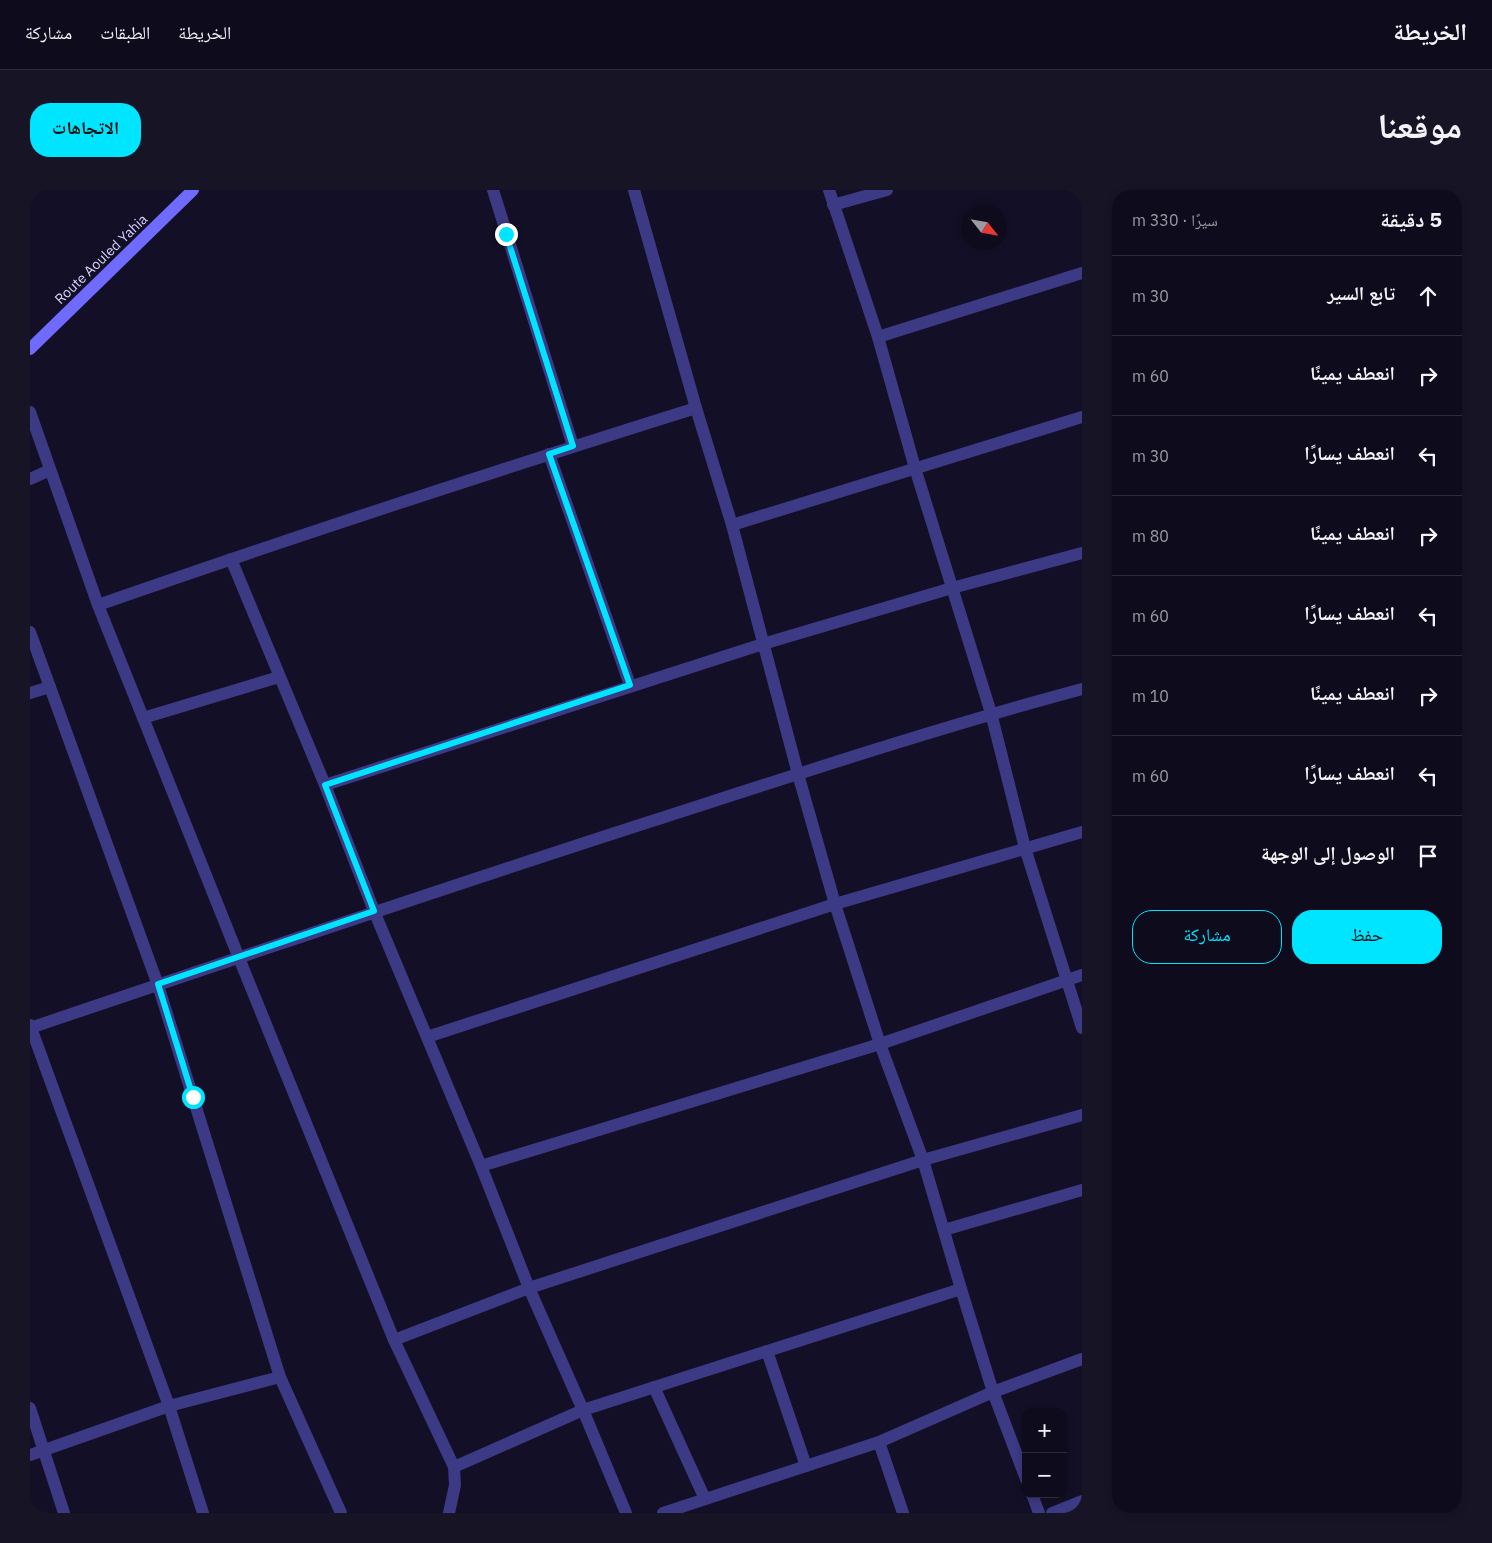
<!DOCTYPE html>
<html lang="ar">
<head>
<meta charset="utf-8">
<style>
  :root { --surface:#0e0b1c; --page:#171425; --text:#f1f3f6; --muted:#9b9ba3; --line:#2e2b3b; --accent:#00e5ff }
  body { margin:0; font-family:"IBM Plex Sans","Noto Naskh Arabic",sans-serif; background:var(--page); color:var(--text); direction:rtl }
  .controls { position:absolute; right:15px; bottom:15px; display:grid; overflow:hidden; border-radius:10px; box-shadow:0 2px 8px #0003 }
  .controls button { width:45px; height:45px; display:grid; place-items:center; padding:0; border:0; border-bottom:1px solid var(--line); background:var(--surface); color:var(--text); font:25px sans-serif }
  .compass { position:absolute; left:932px; top:15px; width:45px; height:45px; border-radius:50%; background:var(--surface); box-shadow:0 2px 8px #0003; rotate:121deg }
  .stop { position:absolute; width:15px; height:15px; margin:-11px; border:4px solid #00e5ff; border-radius:50%; background:#fff }
  .stop.end { background:#00e5ff; border-color:#fff; box-shadow:0 1px 5px #0008 }
  .list { margin:0; padding:0; list-style:none }
  h2 { display:flex; justify-content:space-between; align-items:center; height:65px; margin:0; padding:0 20px; font-size:21px }
  h2 small { font-size:16px; font-weight:400; color:var(--muted) }
  .list li { display:grid; grid-template-columns:32px 1fr auto; gap:15px; align-items:center; box-sizing:border-box; height:80px; padding:0 20px; border-top:1px solid var(--line) }
  .list b { display:block; font-size:19px; white-space:nowrap }
  .list em { font-size:16px; font-style:normal; color:var(--muted) }
  .actions { display:flex; gap:10px; padding:15px 20px }
  .actions a { flex:1; padding:11px 0; border:1px solid var(--accent); border-radius:20px; text-align:center; font-size:18px; color:var(--accent) }
  .actions .main { background:var(--accent); color:#111 }
  .icon { flex:none; width:28px; height:28px; fill:none; stroke:currentColor; stroke-width:2; stroke-linecap:round; stroke-linejoin:round }
  .map { position:relative; flex:none; width:1052px; height:1323px; overflow:hidden; direction:ltr; border-radius:20px }
  header { display:flex; align-items:center; gap:30px; box-sizing:border-box; height:70px; padding:0 25px; background:var(--surface); border-bottom:1px solid var(--line) }
  header strong { font-size:24px }
  nav { display:flex; gap:28px; margin-inline-start:auto; font-size:18px }
  .intro { display:flex; align-items:center; justify-content:space-between; box-sizing:border-box; height:120px; padding:0 30px }
  h1 { margin:0; font-size:35px }
  .button { padding:12px 22px; border-radius:20px; background:var(--accent); color:#111; font-size:18px; font-weight:700 }
  main { display:flex; gap:30px; padding:0 30px }
  aside { flex:1; background:var(--surface); border-radius:20px; box-shadow:0 2px 8px #0003 }
  .map>svg:first-child { display:block }
  .lines { fill:none; stroke-linecap:round; stroke-linejoin:round }
  .street { stroke:#3d3a85; stroke-width:12 }
  .secondary { stroke:#6f6bff; stroke-width:12 }
  .route { stroke:#00e5ff; stroke-width:6 }
  .labels { text-anchor:middle; stroke-width:5; stroke-linejoin:round; paint-order:stroke }
  .street-label { font-size:14px; fill:#d9d4ff; stroke:#130f26 }
</style>
</head>
<body>
<header>
<strong>الخريطة</strong>
<nav><a>الخريطة</a><a>الطبقات</a><a>مشاركة</a></nav>
</header>
<div class="intro"><h1>موقعنا</h1><a class="button">الاتجاهات</a></div>
<main>
<aside>
<h2>5 دقيقة<small>سيرًا · 330 m</small></h2>
<ul class="list">
<li><svg class="icon" aria-label="ahead" viewBox="0 0 24 24"><path d="M12 20V5M6 11l6-6 6 6"/></svg><div><b>تابع السير</b></div><em>30 m</em></li>
<li><svg class="icon" aria-label="right" viewBox="0 0 24 24"><path d="M7 20v-9h11M14 6l5 5-5 5"/></svg><div><b>انعطف يمينًا</b></div><em>60 m</em></li>
<li><svg class="icon" aria-label="left" viewBox="0 0 24 24"><path d="M17 20v-9H6M10 6l-5 5 5 5"/></svg><div><b>انعطف يسارًا</b></div><em>30 m</em></li>
<li><svg class="icon" aria-label="right" viewBox="0 0 24 24"><path d="M7 20v-9h11M14 6l5 5-5 5"/></svg><div><b>انعطف يمينًا</b></div><em>80 m</em></li>
<li><svg class="icon" aria-label="left" viewBox="0 0 24 24"><path d="M17 20v-9H6M10 6l-5 5 5 5"/></svg><div><b>انعطف يسارًا</b></div><em>60 m</em></li>
<li><svg class="icon" aria-label="right" viewBox="0 0 24 24"><path d="M7 20v-9h11M14 6l5 5-5 5"/></svg><div><b>انعطف يمينًا</b></div><em>10 m</em></li>
<li><svg class="icon" aria-label="left" viewBox="0 0 24 24"><path d="M17 20v-9H6M10 6l-5 5 5 5"/></svg><div><b>انعطف يسارًا</b></div><em>60 m</em></li>
<li><svg class="icon" aria-label="arrive" viewBox="0 0 24 24"><path d="M6 21V4h12l-3 4 3 4H6"/></svg><div><b>الوصول إلى الوجهة</b></div></li>
</ul>
<div class="actions"><a class="main">حفظ</a><a>مشاركة</a></div>
</aside>
<div class="map">
<svg width="1052" height="1323" viewBox="0 0 1052 1323">
  <rect width="100%" height="100%" fill="#130f26"/>
  <g class="lines">
    <g class="street">
      <polyline points="463,0 543,256"/>
      <polyline points="604,0 666,218 702,335 768,584 805,714 850,854 893,970 931,1099 963,1202 996,1289"/>
      <polyline points="799,0 848,147 885,278 961,523 995,658 1052,838"/>
      <polyline points="803,15 857,0"/>
      <polyline points="848,147 1052,83"/>
      <polyline points="0,222 68,415 209,768 364,1150 424,1277 425,1295 419,1323"/>
      <polyline points="519,264 600,495"/>
      <polyline points="0,289 20,280"/>
      <polyline points="702,335 1052,227"/>
      <polyline points="201,369 295,595 344,721 451,976 499,1098 553,1220 596,1323"/>
      <path d="M68 415C266 346 465 281 666 218"/>
      <polyline points="0,442 128,795 250,1187 311,1323"/>
      <polyline points="0,503 20,497"/>
      <polyline points="113,528 249,487"/>
      <polyline points="295,595 733,454 922,398 1052,363"/>
      <polyline points="0,835 139,1216 173,1323"/>
      <path d="M0 838C207 768 414 698 622 631 765 585 907 538 1052 499"/>
      <polyline points="397,847 805,714 1052,642"/>
      <polyline points="451,976 850,854 1052,785"/>
      <polyline points="914,1040 1052,1000"/>
      <polyline points="364,1150 499,1098 893,970 1052,925"/>
      <polyline points="737,1161 776,1276"/>
      <polyline points="624,1197 675,1309"/>
      <polyline points="0,1218 34,1323"/>
      <polyline points="849,1252 873,1323"/>
      <polyline points="0,1265 139,1216 250,1187"/>
      <polyline points="424,1277 553,1220 931,1099"/>
      <polyline points="1002,1304 1009,1323"/>
      <polyline points="633,1323 849,1252 963,1202 1052,1169"/>
      <polyline points="1022,1323 1052,1311"/>
    </g>
    <polyline class="secondary" points="0,159 163,0"/>
  </g>
  <g class="lines">
    <polyline class="route" points="163,907 128,794 344,721 295,595 600,495 519,264 543,256 476,44"/>
  </g>
  <g class="labels">
    <g class="street-label">
      <text transform="translate(71 69) rotate(-44)" y="5">Route Aouled Yahia</text>
    </g>
  </g>
</svg>
<div class="controls">
<button>+</button>
<button>−</button>
</div>
<svg class="compass" viewBox="-18 -18 36 36"><path d="M0-13l5 13h-10z" fill="#e53935"/><path d="M0 13l5-13h-10z" fill="#9b9ba3"/></svg>
<div class="stop" style="left:163px;top:907px"></div>
<div class="stop end" style="left:476px;top:44px"></div>
</div>
</main>
</body>
</html>
